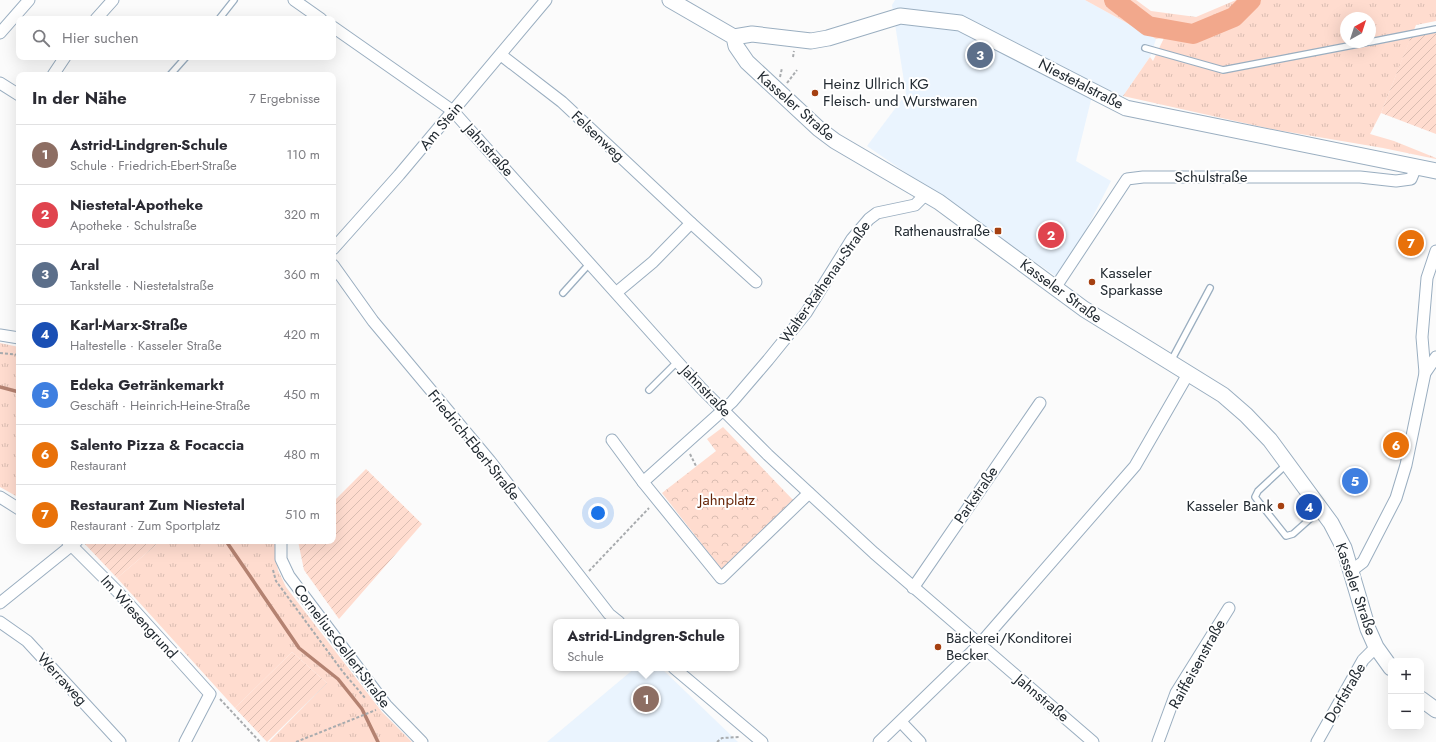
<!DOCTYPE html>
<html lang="de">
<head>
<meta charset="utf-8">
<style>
  :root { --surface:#fff; --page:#f7f7f7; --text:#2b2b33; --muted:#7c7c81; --line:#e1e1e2; --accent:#0b8043 }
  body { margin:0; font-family:Jost,sans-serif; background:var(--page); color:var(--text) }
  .controls { position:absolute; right:12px; bottom:12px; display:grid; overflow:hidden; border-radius:8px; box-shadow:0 4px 16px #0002 }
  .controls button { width:36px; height:36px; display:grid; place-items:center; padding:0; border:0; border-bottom:1px solid var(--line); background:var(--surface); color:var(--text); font:20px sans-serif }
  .compass { position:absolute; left:1340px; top:12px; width:36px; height:36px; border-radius:50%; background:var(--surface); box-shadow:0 4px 16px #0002; rotate:39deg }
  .you { position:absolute; left:598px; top:513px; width:14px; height:14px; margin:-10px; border:3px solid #fff; border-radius:50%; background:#1a73e8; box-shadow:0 0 0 6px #1a73e833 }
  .badge { display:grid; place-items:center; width:26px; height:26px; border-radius:50%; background:var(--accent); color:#fff; font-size:13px; font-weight:700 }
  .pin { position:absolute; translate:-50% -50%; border:2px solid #fff; box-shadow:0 1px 4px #0006 }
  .popup { position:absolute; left:553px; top:619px; width:186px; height:52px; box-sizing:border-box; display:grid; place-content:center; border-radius:8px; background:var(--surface); filter:drop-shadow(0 1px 3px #0005); font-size:13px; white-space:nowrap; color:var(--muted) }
  .popup b { font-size:15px; color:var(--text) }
  .popup::after { content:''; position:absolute; left:50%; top:100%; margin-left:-8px; border:8px solid transparent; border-top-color:var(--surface) }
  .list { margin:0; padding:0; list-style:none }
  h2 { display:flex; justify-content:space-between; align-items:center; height:52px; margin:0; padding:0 16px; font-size:17px }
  h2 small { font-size:13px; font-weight:400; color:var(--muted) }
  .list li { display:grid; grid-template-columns:26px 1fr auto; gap:12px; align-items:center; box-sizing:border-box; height:60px; padding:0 16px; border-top:1px solid var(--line) }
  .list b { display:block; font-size:15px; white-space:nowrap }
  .list p { margin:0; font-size:13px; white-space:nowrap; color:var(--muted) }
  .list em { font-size:13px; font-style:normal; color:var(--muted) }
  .icon { flex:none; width:22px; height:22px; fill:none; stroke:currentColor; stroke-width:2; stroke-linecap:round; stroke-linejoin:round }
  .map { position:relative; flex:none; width:1436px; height:742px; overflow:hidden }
  .search { position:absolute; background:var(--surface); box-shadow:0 4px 16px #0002; left:16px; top:16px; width:320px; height:44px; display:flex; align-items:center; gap:10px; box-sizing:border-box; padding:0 14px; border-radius:8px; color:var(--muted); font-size:15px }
  .panel { position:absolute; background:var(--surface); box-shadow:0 4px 16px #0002; left:16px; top:72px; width:320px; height:472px; border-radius:8px }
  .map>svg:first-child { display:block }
  .built { fill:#eaf4fe }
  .grass { fill:url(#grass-tufts); fill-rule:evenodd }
  .forest { fill:url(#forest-crowns) }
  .garden { fill:url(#garden-furrows) }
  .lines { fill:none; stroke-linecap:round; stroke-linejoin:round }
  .stream { stroke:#b48271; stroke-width:3.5 }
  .river { stroke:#f2a88c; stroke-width:20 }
  .lane-casing { stroke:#9aaec0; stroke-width:8 }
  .street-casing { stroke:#9aaec0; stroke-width:13 }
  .secondary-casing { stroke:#9aaec0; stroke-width:17 }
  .path { stroke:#a8abae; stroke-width:2; stroke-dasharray:3 2; stroke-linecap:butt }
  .lane { stroke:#fff; stroke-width:5.5 }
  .street { stroke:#fff; stroke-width:11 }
  .secondary { stroke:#fff; stroke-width:15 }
  .poi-dot { fill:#a54011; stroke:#fff; stroke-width:1.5 }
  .labels { text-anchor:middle; stroke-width:4; stroke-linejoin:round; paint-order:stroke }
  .poi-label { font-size:15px; fill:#232b32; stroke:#fff; text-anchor:start }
  .street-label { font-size:15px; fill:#232b32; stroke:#fff }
  .park-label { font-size:15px; fill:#672609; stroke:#fff }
</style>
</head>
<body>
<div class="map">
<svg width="1436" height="742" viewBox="0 0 1436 742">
  <defs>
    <pattern id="grass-tufts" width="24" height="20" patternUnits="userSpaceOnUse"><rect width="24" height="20" fill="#ffdccf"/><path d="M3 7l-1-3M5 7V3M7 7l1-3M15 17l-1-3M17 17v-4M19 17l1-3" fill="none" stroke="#dabdb2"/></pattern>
    <pattern id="forest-crowns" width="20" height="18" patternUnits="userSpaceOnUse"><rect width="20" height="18" fill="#ffdccf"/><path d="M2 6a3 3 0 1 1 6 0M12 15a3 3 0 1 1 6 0" fill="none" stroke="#dabdb2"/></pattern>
    <pattern id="garden-furrows" width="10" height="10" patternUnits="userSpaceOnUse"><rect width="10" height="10" fill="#ffdccf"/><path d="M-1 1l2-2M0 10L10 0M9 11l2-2" fill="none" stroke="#dabdb2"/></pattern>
  </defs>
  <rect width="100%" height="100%" fill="#fbfbfb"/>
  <g class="built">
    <polygon points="895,0 1085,0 1156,39 1150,57 1123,96 1091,100 1076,161 1111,181 1086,230 1057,277 867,146 906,94 892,5"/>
    <polygon points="635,668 661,668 738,742 547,742"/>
  </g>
  <g class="grass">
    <path d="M1085 0H1136L1151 11 1196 17 1236 0H1436V21L1416 25 1381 113 1370 134 1394 141 1436 158V159L1383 148 1271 129 1123 96 1150 57 1153 61 1164 38 1156 39ZM1346 18H1370V42H1346Z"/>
    <polygon points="0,343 19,347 19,493 16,496 0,487"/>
    <polygon points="154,541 275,541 278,570 286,587 382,712 412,742 269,742 327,683 292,652 235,708 117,578 156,545"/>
  </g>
  <polygon class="forest" points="723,427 794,501 722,570 662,493 716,451 707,439"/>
  <g class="garden">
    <polygon points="1436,29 1436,134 1381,113 1412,34"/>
    <polygon points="366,469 422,524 339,619 304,570 298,541 333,541 333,502"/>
    <polygon points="82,541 154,541 156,545 117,578"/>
    <polygon points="292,652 327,683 267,742 235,708"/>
  </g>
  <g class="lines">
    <g class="stream">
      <polyline points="0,387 19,392"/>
      <polyline points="226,541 299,648 338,679 362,709 378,742"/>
    </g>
    <polyline class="river" points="1114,0 1148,26 1193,34 1234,17 1251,0"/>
    <defs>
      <g id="lane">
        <polyline points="219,19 234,0"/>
        <polyline points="1370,42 1436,29"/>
        <polyline points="1145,48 1223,70 1369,42"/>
        <polyline points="170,75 186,57"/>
        <polyline points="563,293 590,263"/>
        <polyline points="1171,361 1210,288"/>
        <polyline points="649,390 678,361"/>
        <polyline points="1287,464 1258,491 1255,497 1286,536 1293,534 1320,510"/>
      </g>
      <g id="street">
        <polyline points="294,0 321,19"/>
        <polyline points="96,19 113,0"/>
        <polyline points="333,27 453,111 701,388 768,455 874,553 1093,742"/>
        <polyline points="0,33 29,0"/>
        <polyline points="501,55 562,102 691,223 756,282"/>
        <polyline points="53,75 65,57"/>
        <polyline points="0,83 19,95"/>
        <polyline points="333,249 399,175 546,0"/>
        <polyline points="333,265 373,321 490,461 609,614 619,622"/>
        <polyline points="1055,288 1127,179 1143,177 1360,177 1396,181 1411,179 1416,167"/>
        <polyline points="617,292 653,262 691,223"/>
        <polyline points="0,335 19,338"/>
        <polyline points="1425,373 1422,337 1427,278 1436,251"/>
        <polyline points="612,440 643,482"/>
        <polyline points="809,493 721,578 643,482 732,402 768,360 806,313 852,239 869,219 877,213 915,205 926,194"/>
        <polyline points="0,497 19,509"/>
        <polyline points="67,541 117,591 210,694 185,742"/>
        <polyline points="281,541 281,559 289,576 386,705 422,742"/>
        <polyline points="1351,571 1363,562 1396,498 1406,465 1425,373 1436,357"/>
        <polyline points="913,588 1040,403"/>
        <polyline points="0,603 77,541"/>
        <polyline points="0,622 27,641 120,742"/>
        <polyline points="674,668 762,742"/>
        <polyline points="901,722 920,742"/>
        <polyline points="879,742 979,645 1135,466 1188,374"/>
        <polyline points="1158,742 1176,693 1229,608"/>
        <polyline points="1317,742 1363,660 1376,647"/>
      </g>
      <g id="secondary">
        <polyline points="670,0 734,37 736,46 747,62 819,129 835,141 939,202 1084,309 1223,395 1246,415 1270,440 1331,523 1344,548 1368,629 1376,647 1391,668"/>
        <polyline points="734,37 752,34 811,41 828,38 900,16 960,23 1126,108 1436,171"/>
        <polyline points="1421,699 1436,710"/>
      </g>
    </defs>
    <use href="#lane" class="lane-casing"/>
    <use href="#street" class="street-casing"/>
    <use href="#secondary" class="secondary-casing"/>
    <g class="path">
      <polyline points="793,57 794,51"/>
      <polyline points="780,77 782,68"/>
      <polyline points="787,83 797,70"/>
      <polyline points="0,353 19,355"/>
      <polyline points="690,454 696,466"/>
      <polyline points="273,570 276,581 343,672 366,699"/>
      <polyline points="589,571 649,508"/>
      <polyline points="220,699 260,742"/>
      <polyline points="296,742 376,710"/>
      <polyline points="717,742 722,738 740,737"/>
    </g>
    <use href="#lane" class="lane"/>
    <use href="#street" class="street"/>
    <use href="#secondary" class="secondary"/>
  </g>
  <g class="poi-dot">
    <circle cx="815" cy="93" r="4"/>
    <rect x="994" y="227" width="8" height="8" rx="2"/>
    <circle cx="1092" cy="282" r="4"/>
    <circle cx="1281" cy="506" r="4"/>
    <circle cx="938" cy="647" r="4"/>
  </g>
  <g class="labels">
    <g class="poi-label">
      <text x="823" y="89">Heinz Ullrich KG<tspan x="823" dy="17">Fleisch- und Wurstwaren</tspan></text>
      <text x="990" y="236" text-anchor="end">Rathenaustraße</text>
      <text x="1100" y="278">Kasseler<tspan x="1100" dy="17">Sparkasse</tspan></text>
      <text x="1273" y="511" text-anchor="end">Kasseler Bank</text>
      <text x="946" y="643">Bäckerei/Konditorei<tspan x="946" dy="17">Becker</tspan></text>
    </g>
    <g class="street-label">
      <text transform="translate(1081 84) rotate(27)" y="5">Niestetalstraße</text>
      <text transform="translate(796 106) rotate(41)" y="5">Kasseler Straße</text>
      <text transform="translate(441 126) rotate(-50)" y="5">Am Stein</text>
      <text transform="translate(598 136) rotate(43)" y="5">Felsenweg</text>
      <text transform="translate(489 150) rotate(48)" y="5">Jahnstraße</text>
      <text x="1211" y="182">Schulstraße</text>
      <text transform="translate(825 282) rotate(-55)" y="5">Walter-Rathenau-Straße</text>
      <text transform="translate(1061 291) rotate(36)" y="5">Kasseler Straße</text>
      <text transform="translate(706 391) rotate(46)" y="5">Jahnstraße</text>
      <text transform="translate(474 445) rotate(51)" y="5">Friedrich-Ebert-Straße</text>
      <text transform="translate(976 495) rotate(-56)" y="5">Parkstraße</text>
      <text transform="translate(1356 589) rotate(71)" y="5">Kasseler Straße</text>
      <text transform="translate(139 617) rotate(48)" y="5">Im Wiesengrund</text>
      <text transform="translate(342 646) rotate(53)" y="5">Cornelius-Gellert-Straße</text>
      <text transform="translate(1197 664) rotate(-61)" y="5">Raiffeisenstraße</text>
      <text transform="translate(62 679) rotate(47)" y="5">Werraweg</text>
      <text transform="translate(1345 693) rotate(-60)" y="5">Dorfstraße</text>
      <text transform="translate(1042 698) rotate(40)" y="5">Jahnstraße</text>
    </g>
    <g class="park-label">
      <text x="727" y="505">Jahnplatz</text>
    </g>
  </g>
</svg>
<div class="controls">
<button>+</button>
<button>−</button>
</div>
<svg class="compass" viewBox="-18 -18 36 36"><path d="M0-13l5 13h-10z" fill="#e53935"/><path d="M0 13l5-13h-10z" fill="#7c7c81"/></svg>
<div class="you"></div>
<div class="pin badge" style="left:646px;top:699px;background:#8d6e63">1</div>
<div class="popup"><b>Astrid-Lindgren-Schule</b>Schule</div>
<div class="pin badge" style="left:1051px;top:235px;background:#e0444e">2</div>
<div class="pin badge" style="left:980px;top:55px;background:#5c6f8a">3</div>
<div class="pin badge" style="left:1309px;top:507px;background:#1a4fb4">4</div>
<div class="pin badge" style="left:1355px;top:481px;background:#3f7fe0">5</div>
<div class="pin badge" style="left:1396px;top:445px;background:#e8710a">6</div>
<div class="pin badge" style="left:1411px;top:243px;background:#e8710a">7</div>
<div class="search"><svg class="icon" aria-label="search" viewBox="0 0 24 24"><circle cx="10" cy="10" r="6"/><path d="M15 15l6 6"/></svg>Hier suchen</div>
<section class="panel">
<h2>In der Nähe<small>7 Ergebnisse</small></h2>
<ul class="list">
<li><span class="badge" style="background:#8d6e63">1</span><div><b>Astrid-Lindgren-Schule</b><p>Schule · Friedrich-Ebert-Straße</p></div><em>110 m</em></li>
<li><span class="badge" style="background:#e0444e">2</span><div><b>Niestetal-Apotheke</b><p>Apotheke · Schulstraße</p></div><em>320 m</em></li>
<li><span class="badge" style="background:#5c6f8a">3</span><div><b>Aral</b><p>Tankstelle · Niestetalstraße</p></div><em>360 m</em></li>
<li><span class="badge" style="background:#1a4fb4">4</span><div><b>Karl-Marx-Straße</b><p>Haltestelle · Kasseler Straße</p></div><em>420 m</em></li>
<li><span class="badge" style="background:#3f7fe0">5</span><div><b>Edeka Getränkemarkt</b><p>Geschäft · Heinrich-Heine-Straße</p></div><em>450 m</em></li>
<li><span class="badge" style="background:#e8710a">6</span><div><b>Salento Pizza &amp; Focaccia</b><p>Restaurant</p></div><em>480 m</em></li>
<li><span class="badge" style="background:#e8710a">7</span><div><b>Restaurant Zum Niestetal</b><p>Restaurant · Zum Sportplatz</p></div><em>510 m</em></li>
</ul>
</section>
</div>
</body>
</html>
